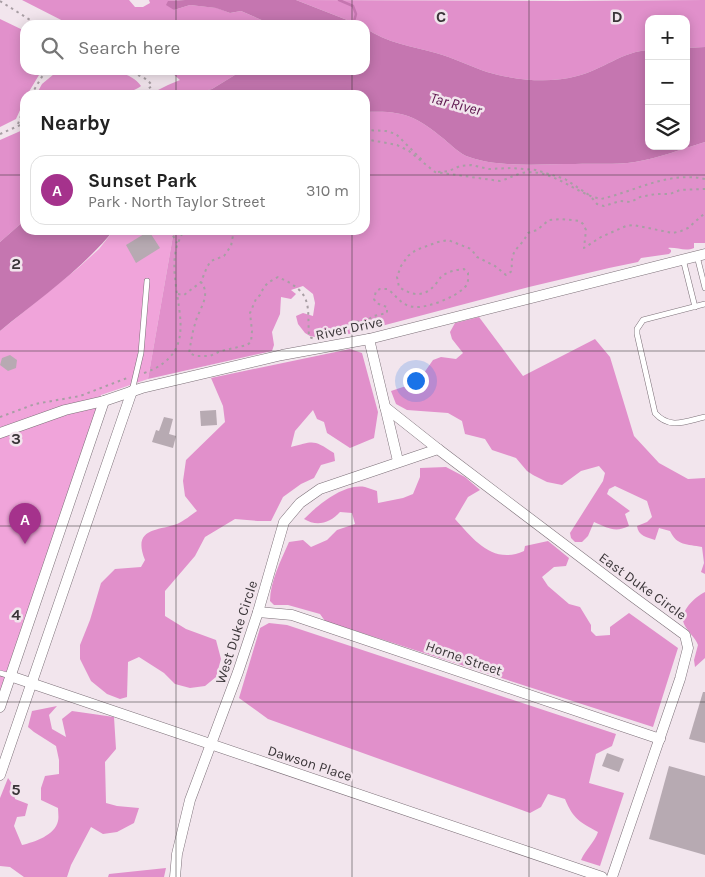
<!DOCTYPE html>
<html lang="en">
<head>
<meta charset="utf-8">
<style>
  :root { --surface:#fff; --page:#f6f6f6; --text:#222; --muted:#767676; --line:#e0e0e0; --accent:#a5328c }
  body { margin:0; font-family:Karla,sans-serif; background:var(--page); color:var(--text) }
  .controls { position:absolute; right:15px; top:15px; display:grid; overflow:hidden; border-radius:10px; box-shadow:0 2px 12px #0003 }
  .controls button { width:45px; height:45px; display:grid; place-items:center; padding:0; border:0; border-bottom:1px solid var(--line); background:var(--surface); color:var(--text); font:25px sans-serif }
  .you { position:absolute; left:415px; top:380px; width:18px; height:18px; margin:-12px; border:4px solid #fff; border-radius:50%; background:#1a73e8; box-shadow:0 0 0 8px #1a73e833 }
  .badge { display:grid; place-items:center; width:32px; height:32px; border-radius:50%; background:var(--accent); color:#fff; font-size:16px; font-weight:700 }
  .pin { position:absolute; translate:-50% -41px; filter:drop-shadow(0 1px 2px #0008) }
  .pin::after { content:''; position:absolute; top:26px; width:18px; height:15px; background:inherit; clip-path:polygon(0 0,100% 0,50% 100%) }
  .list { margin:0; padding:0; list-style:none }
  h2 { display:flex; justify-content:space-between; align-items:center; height:65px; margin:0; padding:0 20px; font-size:21px }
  h2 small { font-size:16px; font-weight:400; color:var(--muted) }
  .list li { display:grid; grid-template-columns:32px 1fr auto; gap:15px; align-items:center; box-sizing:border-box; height:70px; margin:0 10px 10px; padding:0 10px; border:1px solid var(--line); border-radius:15px }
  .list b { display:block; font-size:19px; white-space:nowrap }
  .list p { margin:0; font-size:16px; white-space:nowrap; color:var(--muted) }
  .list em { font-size:16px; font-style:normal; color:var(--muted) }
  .icon { flex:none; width:28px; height:28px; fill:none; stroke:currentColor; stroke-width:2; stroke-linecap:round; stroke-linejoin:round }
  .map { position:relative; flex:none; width:705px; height:877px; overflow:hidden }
  .search { position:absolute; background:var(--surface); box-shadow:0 2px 12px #0003; left:20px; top:20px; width:350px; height:55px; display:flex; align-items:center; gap:12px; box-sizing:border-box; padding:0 18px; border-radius:15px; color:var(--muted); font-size:19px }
  .panel { position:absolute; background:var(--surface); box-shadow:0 2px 12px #0003; left:20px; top:90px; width:350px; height:145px; border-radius:15px }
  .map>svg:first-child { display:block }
  .green { fill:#f0a4da }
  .forest { fill:#e190cb }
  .water { fill:#c576b0 }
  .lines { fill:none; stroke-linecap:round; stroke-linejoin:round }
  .stream { stroke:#c576b0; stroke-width:2.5 }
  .building { fill:#b7aab2 }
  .service-casing { stroke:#7c7078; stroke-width:6 }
  .minor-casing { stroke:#7c7078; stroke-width:11 }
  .path { stroke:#a89ea4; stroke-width:2; stroke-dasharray:2.5 4; stroke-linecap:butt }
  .service { stroke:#fff; stroke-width:5 }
  .minor { stroke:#fff; stroke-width:10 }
  .grid { fill:none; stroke:#3b3639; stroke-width:1; stroke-opacity:0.55 }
  .labels { text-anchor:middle; stroke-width:5; stroke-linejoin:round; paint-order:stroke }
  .street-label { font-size:14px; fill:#3b3639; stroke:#f2e5ed }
  .water-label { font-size:15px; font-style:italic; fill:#5c144d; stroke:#f2e5ed }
  .grid-label { font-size:16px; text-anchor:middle; font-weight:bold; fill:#3b3639; stroke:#f2e5ed; stroke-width:5; stroke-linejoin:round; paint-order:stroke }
</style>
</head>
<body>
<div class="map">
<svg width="705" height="877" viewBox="0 0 705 877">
  <rect width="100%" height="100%" fill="#f2e5ed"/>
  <polygon class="green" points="114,230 174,230 148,379 101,395 0,693 0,331 78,268 99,249"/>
  <g class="forest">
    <polygon points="22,0 129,0 135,7 143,7 150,3 149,0 185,0 168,1 174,10 190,5 217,8 230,13 241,11 273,25 71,25"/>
    <path d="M296 0 565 1 705 0V47L686 48V19H649V50C623 51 602 70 577 76 549 84 515 80 487 72 470 66 454 58 436 53 411 46 387 43 365 28V25H360Z"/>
    <polygon points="0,19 25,31 25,70 42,70 27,95 25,95 25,99 16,119 0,127"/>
    <path d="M56 70C78 70 127 64 141 86 123 101 60 95 36 95L42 84 54 74Z"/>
    <polygon points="161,70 192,70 193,72 200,70 243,70 212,89 188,95 148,95 168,85 180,80 172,73"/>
    <path d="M365 112C403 110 416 116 444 139 452 146 460 154 469 157 499 168 543 164 575 164 595 163 615 165 635 162 659 158 682 149 705 142V243H694V248C685 252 677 247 668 248L671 250V252L669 254 641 258 638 262 609 268 529 287 355 333 321 338 310 336 305 333 298 324 296 316 303 313 313 316 315 303 313 294 303 286 291 290 296 294 291 299 281 297 280 314 272 332 274 345 272 351 148 379 174 230H365Z"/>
    <polygon points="25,129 25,220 0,242 0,140"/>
    <path d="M479 317 523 376 595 339 610 357 634 436 659 463 688 479 705 478V574L701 572 704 563 702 547C687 544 677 546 670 531L659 528 655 540C647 537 638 536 637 526L647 522 652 517 647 501 615 486 609 489 607 494 630 511 625 514 629 526C615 533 608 528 594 522L588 536 582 542H575L571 538 570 533 603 481 605 473 599 466 581 471 562 485 547 482 533 475 527 471 516 458 492 450 485 439 465 434 462 421 448 413 407 410 396 404 391 391 403 387 410 386 419 380 433 360 441 357 456 359 463 353 452 339 450 332 455 323Z"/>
    <path d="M350 349 362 353 378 412 374 438 350 448 327 433 324 422 317 419 313 410 295 431 291 447C314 441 313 439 334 453L335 461 321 465 314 478 301 484 283 497 271 521H258L235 519 205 537 195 556 165 591V616L186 629 216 640 221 659 216 677 205 686 190 688 175 684 164 673 139 657 128 662 127 697 120 699 107 694 91 681 80 659V645L90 620 101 583 115 569 141 567 145 560C132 528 157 531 177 524 184 521 191 515 197 511L185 496 183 481 186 460 225 422 223 406 211 378Z"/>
    <path d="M446 467 465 477 480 490 468 497 455 519C474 540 493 565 524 551L525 546 548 541 569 558 566 566 554 567 542 577 548 586 569 604 580 607 591 625V631L596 636 610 635V627L629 613 678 648 653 727 325 621 320 614 288 605H274L270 601C270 582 281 560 289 542L303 540 311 547 327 540 337 530 355 524 352 513 340 512C330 523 317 527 304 519 318 505 344 483 365 487 369 488 373 490 377 491L378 503 403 498 413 494 420 477V468Z"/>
    <path d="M705 592V658L695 667 694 660 698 645C695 637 687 631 684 624 679 611 695 597 705 592Z"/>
    <path d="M269 623 287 625 616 734 612 746 596 754 589 783 624 793 600 866 581 860C586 849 594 843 598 832 580 822 573 819 565 799L548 794 541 807 530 813 268 719 239 698 260 628Z"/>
    <path d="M57 706 49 715 52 729 66 737 62 719 72 711 114 717 116 749 105 762 106 803 117 806 139 808 134 823 117 832 103 834 91 827 71 865 67 877H24L10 867 0 866V798L8 778 13 785 15 799 28 804 25 816 17 817 14 826 22 845C35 842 55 835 58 821 59 817 58 812 58 808L41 800V788L45 776 59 774V760L56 746 34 732 28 727 32 711Z"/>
    <polygon points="166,868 164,877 108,877 109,874"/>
  </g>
  <g class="water">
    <polygon points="185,0 296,0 360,25 273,25 241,11 230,13 216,8 190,5 174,10 166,5 168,1"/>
    <path d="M365 28C387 43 411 46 436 53 454 58 470 66 487 72 515 80 549 84 577 76 602 70 623 51 649 50V146H686V48L705 47V142C682 149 659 158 635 162 615 165 595 163 575 164 543 164 499 168 469 157 460 154 452 146 444 139 416 116 403 110 365 112V95H188L212 89 243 70H365Z"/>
    <path d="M25 220V230H114C80 271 40 298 0 331V242Z"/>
  </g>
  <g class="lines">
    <polyline class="stream" points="339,0 353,6 356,14 353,25"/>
  </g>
  <g class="building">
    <polygon points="149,231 160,248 136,263 126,245"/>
    <polygon points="10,355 17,360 16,368 8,371 0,365 2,358"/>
    <polygon points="216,410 217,425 201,426 200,411"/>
    <polygon points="164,417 173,419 169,434 176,436 173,448 152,442 156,430 159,431"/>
    <polygon points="703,692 705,692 705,743 689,739"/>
    <polygon points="607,753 624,759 619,772 602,766"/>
    <polygon points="669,766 705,776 705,855 649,839"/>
  </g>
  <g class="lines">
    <defs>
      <g id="service">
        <polyline points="697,256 705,288"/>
        <polyline points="683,259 695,307"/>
        <path d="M705 304 643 320 637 329V334L655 413C670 430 686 421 705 417"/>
        <polyline points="132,391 141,353 147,281"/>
        <polyline points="0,673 10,676"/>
      </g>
      <g id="minor">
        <polyline points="369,339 398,461"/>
        <polyline points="385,407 438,449"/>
        <polyline points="0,433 65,410 104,401 142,388 282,355 369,339 705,254"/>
        <polyline points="258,612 292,615 660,739"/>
        <polyline points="10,676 602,877"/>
        <polyline points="0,707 104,401"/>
        <polyline points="0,775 132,391"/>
        <polyline points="175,877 177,854 190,800 238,672 258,612 284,522 300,503 320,489 438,449 632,596 685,635 688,648 680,679 612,877"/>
      </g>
    </defs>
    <use href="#service" class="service-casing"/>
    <use href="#minor" class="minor-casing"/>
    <g class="path">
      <polyline points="0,1 38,25"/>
      <path d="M126 70C135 75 147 76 152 86L140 95"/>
      <polyline points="31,95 46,70"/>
      <polyline points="18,124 25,105"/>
      <polyline points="365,130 386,131 396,134 423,161"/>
      <polyline points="0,134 25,123"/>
      <path d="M365 139 397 145 409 151 435 172 500 181C508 179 514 175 522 173 551 167 575 194 601 199 636 191 668 171 705 179"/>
      <polyline points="438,172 449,171 460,166 471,165 489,169 511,168 536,170 565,179 589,195"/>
      <polyline points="592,198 597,204 604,206 620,201 631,202 640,197 656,194 670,194 680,190 705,189"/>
      <polyline points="170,230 177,243"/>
      <path d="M234 230 231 246 224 256 211 261 207 267 201 282C212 296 198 310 195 324 192 333 191 343 189 353L196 356H210L221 351 247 345 251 342 252 331 250 313 256 299 260 295 264 287 269 282 278 277C314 293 307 305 309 337L315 339"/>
      <polyline points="178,294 184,295 201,282"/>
      <path d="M322 337 337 332H343L355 322 365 321 374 316 387 313V307L376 303 374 299 376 291 380 289H387C397 295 400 306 415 307 428 308 456 297 465 287 469 283 468 278 468 273L464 269C456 270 448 271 441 277 439 279 437 283 434 286 423 298 411 295 399 287L397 277 401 266 408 256 416 250 438 242 448 240 471 249 477 257 495 266 506 275 512 271C510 247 519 251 528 233L537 230 549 220 561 219 580 221 583 224 586 230 584 248 601 237 626 226 633 225 673 233 681 231 688 228 705 213"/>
      <path d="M144 373C206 351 169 300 175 255 176 246 180 238 184 230"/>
      <polyline points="0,417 35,404 80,396 127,378"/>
    </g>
    <use href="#service" class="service"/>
    <use href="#minor" class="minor"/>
  </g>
  <path class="grid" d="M176 0V25M352 0V25M529 0V877M176 70V95M352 70V95M0 175H25M365 175H705M176 230V877M352 230V877M0 351H705M0 526H705M0 702H705"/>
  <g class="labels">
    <g class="street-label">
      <text transform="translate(349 328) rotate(-12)" y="5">River Drive</text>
      <text transform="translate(643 586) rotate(36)" y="5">East Duke Circle</text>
      <text transform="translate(236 632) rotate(-72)" y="5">West Duke Circle</text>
      <text transform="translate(464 658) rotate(19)" y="5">Horne Street</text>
      <text transform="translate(310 763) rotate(18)" y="5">Dawson Place</text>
    </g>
    <g class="water-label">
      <text transform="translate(456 104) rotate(15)" y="5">Tar River</text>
    </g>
  </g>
  <g class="grid-label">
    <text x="441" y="22">C</text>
    <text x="617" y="22">D</text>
    <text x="16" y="269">2</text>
    <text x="16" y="444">3</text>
    <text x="16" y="620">4</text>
    <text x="16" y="795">5</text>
  </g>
</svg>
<div class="controls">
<button>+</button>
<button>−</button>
<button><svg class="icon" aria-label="layers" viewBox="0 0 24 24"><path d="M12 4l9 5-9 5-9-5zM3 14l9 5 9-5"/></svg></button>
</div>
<div class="you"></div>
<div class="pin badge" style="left:25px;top:544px">A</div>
<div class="search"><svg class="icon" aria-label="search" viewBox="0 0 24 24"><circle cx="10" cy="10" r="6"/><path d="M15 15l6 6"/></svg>Search here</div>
<section class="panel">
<h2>Nearby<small></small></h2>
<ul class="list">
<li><span class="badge">A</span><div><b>Sunset Park</b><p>Park · North Taylor Street</p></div><em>310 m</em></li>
</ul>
</section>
</div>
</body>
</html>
